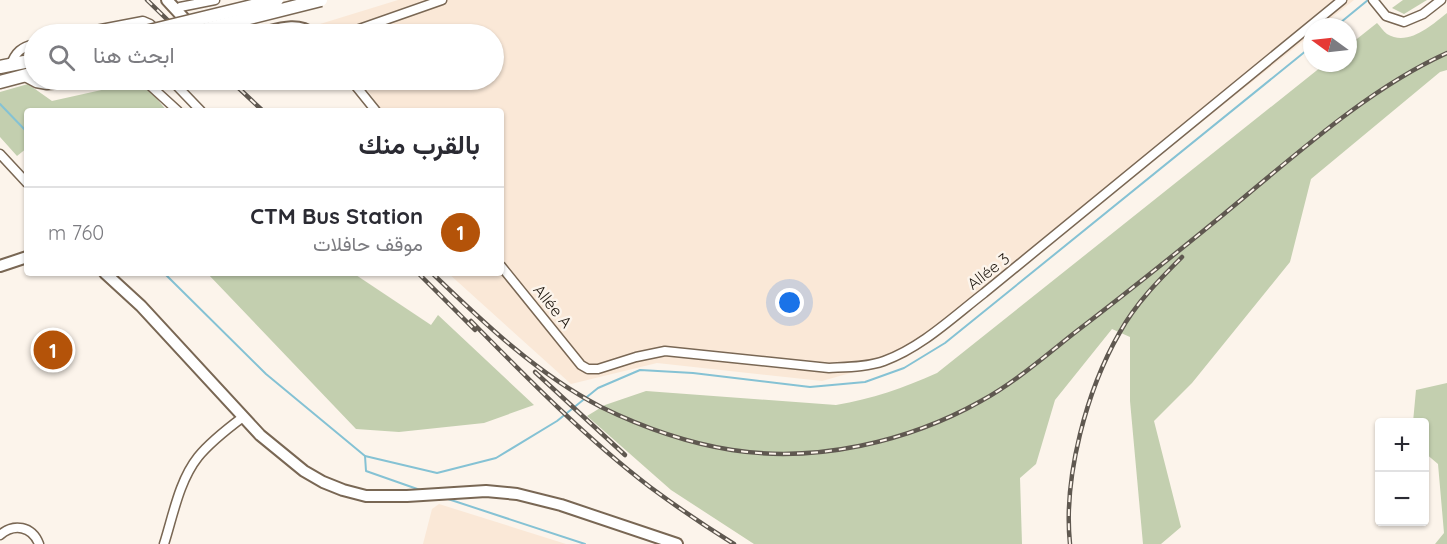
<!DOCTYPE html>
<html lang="ar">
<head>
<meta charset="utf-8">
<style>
  :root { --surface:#fff; --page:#f7f7f7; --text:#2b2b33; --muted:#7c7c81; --line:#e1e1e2; --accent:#b45309 }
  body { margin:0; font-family:Quicksand,Vazirmatn,sans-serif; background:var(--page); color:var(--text); direction:rtl }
  .controls { position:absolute; right:18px; bottom:18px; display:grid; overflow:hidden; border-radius:6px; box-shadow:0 2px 4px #0004 }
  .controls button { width:54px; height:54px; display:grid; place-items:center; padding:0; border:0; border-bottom:2px solid var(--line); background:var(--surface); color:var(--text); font:30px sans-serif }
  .compass { position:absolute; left:1303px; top:18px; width:54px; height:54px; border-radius:50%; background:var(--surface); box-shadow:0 2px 4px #0004; rotate:285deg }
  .you { position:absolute; left:790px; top:303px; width:21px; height:21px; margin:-15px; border:4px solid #fff; border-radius:50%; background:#1a73e8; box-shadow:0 0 0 9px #1a73e833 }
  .badge { display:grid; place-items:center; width:39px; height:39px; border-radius:50%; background:var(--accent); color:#fff; font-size:20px; font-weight:700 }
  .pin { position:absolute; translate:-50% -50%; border:3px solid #fff; box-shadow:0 2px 6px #0006 }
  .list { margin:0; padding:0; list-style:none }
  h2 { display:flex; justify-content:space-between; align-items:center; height:78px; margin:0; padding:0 24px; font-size:26px }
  h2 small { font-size:20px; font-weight:400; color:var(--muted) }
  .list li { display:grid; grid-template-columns:39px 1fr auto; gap:18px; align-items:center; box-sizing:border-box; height:90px; padding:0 24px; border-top:2px solid var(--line) }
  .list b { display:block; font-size:22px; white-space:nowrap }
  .list p { margin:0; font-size:20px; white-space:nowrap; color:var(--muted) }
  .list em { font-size:20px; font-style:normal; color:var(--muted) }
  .icon { flex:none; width:33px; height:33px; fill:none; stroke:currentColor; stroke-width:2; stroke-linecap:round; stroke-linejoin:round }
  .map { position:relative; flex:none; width:1447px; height:544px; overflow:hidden; direction:ltr }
  .search { position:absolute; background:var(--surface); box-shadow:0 2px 4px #0004; left:24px; top:24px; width:480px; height:66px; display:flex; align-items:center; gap:15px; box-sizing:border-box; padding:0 21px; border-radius:33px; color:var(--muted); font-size:22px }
  .panel { position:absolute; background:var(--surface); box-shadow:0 2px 4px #0004; left:24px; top:108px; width:480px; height:168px; border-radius:6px; direction:rtl }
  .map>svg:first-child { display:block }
  .industrial { fill:#fae8d7 }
  .green { fill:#c3cfaf }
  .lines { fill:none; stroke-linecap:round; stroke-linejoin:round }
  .stream { stroke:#85c2d4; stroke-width:2 }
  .minor-casing { stroke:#796754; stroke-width:11 }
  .major-casing { stroke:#796754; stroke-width:14 }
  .highway-casing { stroke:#796754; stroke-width:15 }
  .minor { stroke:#fff; stroke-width:8 }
  .major { stroke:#fff; stroke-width:10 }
  .highway { stroke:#fff; stroke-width:12 }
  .rail-casing { stroke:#5f5850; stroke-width:4.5 }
  .rail { stroke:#fcf4eb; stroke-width:2; stroke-dasharray:7; stroke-linecap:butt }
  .highway-bridge-casing { stroke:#796754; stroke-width:15; stroke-linecap:butt }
  .highway-bridge { stroke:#fff; stroke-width:12 }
  .labels { text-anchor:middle; stroke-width:5; stroke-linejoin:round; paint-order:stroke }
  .street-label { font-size:16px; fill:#1d160e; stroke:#fcf4eb }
</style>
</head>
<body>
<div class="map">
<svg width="1447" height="544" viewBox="0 0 1447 544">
  <rect width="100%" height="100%" fill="#fcf4eb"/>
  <g class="industrial">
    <polygon points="398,0 1354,0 1320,27 1312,27 1312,34 907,357 822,381 657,363 571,384 448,273 501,273 501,111 379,111 381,109 360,80 494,80 494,34 328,34 320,24"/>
    <polygon points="439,504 566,544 423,544 432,509"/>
  </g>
  <g class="green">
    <polygon points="1403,0 1427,0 1404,14 1392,8"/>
    <path d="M1447 13V70L1440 72 1311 179 1290 262 1192 383 1154 421 1181 527 1161 544H1143L1130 401V337L1112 329 1055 400 1036 464 1020 478 1022 544H754L671 490 587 416 605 405 646 391 836 405C872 399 903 388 937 373L1326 63H1348V46L1377 23C1380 26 1383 31 1387 34 1408 47 1432 25 1447 13Z"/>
    <polygon points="142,81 167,111 27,111 27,148 17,156 0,137 0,92 28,84 52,101"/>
    <polygon points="207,273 353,273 431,325 438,315 534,405 484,423 399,432 356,429"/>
    <polygon points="1447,383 1447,544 1435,544 1444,533 1438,464 1425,453 1424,422 1413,422 1416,390"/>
  </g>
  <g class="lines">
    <g class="stream">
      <polyline points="1335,27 1368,0"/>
      <polyline points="0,104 27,132"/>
      <polyline points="164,273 266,374 365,456 366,471 423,491"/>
      <polyline points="365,456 437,473 496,458 557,421 598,388 640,370 693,373 810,387 865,382 904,368 945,343 1312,46"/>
      <polyline points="445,498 585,544"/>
    </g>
    <defs>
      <g id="minor">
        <polyline points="1373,0 1386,16 1404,22 1423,14 1441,0"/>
        <polyline points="177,10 180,7 215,0"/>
        <polyline points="75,34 143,21 150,24 161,34"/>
        <polyline points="345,34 442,0"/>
        <path d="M11 65C15 52 22 47 34 44"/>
        <polyline points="23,76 36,83 47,85 120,80"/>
        <polyline points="144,80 178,111"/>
        <polyline points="175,80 175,84 201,111"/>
        <polyline points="351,80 376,111"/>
        <polyline points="0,154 27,183"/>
        <path d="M501 266 581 365 588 369H598L636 357 665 351 829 368C847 367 867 367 884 361 922 347 953 317 984 293L1342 0"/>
        <path d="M0 535C14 523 32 526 39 544"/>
        <path d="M164 544C173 516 179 481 198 457 210 442 227 429 243 417"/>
      </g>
      <g id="major">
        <polyline points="167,0 191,26"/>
        <path d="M258 34C276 30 297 21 313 34"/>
        <polyline points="0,266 27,257"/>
        <polyline points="105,273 141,306 260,435 304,471 323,482 343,490 366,496 407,496 486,491 517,494 561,505 677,544"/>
      </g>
      <g id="highway">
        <polyline points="0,67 34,60"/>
        <polyline points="0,82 34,73"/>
      </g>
    </defs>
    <use href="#minor" class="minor-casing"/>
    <use href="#major" class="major-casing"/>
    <use href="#highway" class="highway-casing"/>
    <use href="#minor" class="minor"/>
    <use href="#major" class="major"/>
    <use href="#highway" class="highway"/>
    <defs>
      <g id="rail">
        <polyline points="147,0 182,34"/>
        <polyline points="230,80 263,111"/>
        <polyline points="418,273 475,330"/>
        <path d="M432 273C483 322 537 374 601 407 642 427 687 443 732 450 816 463 908 442 981 401 1014 383 1044 357 1073 334 1124 295 1174 255 1224 214 1291 159 1367 89 1447 53"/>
        <path d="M471 321C527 378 587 439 650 487 677 507 705 526 734 544"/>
        <polyline points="535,372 625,455"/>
        <path d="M1070 544C1063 477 1087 389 1120 332 1136 303 1159 280 1182 257"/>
      </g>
    </defs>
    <use href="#rail" class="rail-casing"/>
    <use href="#rail" class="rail"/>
    <defs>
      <g id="highway-bridge">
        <polyline points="137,34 277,0"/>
        <polyline points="186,34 321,0"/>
      </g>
    </defs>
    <use href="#highway-bridge" class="highway-bridge-casing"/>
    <use href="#highway-bridge" class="highway-bridge"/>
  </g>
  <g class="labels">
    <g class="street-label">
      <text transform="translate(988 271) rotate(-38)" y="6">Allée 3</text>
      <text transform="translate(553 306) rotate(51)" y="6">Allée A</text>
    </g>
  </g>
</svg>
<div class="controls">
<button>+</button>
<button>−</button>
</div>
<svg class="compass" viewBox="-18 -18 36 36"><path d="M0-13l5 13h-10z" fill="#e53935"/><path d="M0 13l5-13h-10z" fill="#7c7c81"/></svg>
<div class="you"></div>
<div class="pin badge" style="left:53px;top:350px">1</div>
<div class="search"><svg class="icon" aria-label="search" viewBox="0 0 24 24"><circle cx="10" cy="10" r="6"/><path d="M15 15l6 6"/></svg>ابحث هنا</div>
<section class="panel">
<h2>بالقرب منك<small></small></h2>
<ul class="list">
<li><span class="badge">1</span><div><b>CTM Bus Station</b><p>موقف حافلات</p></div><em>760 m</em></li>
</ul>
</section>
</div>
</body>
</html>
